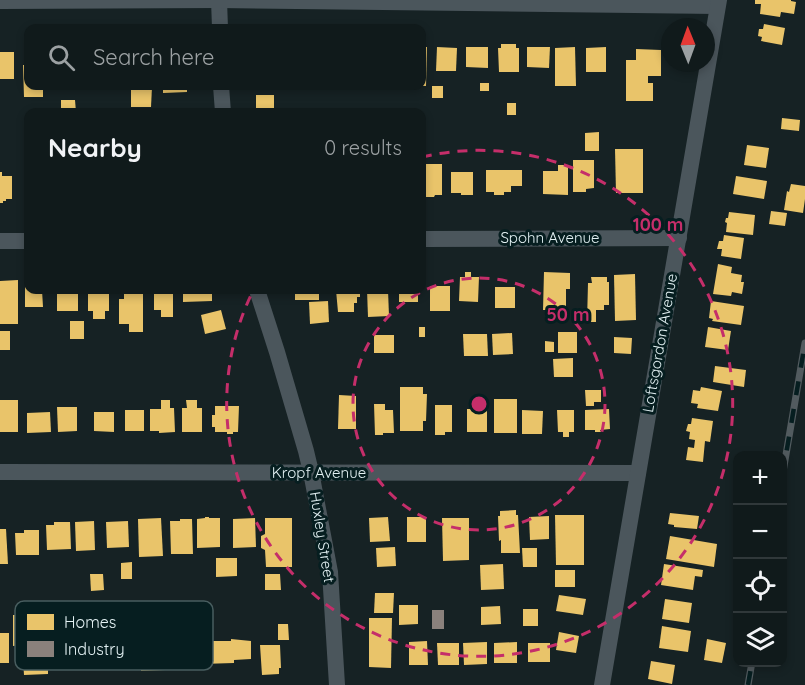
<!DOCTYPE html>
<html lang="en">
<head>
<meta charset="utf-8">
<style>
  :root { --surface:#101a1b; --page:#1e2728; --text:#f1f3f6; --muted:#9ca1a3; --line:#30383a }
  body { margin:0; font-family:Quicksand,sans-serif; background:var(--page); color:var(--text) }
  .controls { position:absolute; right:18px; bottom:18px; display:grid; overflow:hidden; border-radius:12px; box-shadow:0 3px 9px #0003 }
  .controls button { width:54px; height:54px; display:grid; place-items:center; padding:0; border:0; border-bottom:2px solid var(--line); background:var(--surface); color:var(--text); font:30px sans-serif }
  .compass { position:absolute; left:661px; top:18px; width:54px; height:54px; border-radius:50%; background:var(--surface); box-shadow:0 3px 9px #0003; rotate:359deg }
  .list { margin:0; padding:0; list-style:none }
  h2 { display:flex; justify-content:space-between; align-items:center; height:78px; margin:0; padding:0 24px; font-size:26px }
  h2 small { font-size:20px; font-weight:400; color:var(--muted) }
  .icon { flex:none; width:33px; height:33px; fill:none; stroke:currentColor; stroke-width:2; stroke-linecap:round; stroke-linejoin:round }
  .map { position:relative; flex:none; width:805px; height:685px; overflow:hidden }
  .search { position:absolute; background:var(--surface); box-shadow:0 3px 9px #0003; left:24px; top:24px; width:402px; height:66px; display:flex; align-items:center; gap:15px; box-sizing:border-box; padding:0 21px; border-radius:12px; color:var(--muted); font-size:22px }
  .panel { position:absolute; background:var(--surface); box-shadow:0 3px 9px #0003; left:24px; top:108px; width:402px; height:186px; border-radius:12px }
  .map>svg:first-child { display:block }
  .homes { fill:#e9c46a }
  .industry { fill:#8a817c }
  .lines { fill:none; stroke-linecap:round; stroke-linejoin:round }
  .minor { stroke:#4b565c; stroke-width:16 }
  .rail-casing { stroke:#525b5f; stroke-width:7 }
  .rail { stroke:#061e20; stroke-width:4.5; stroke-dasharray:14; stroke-linecap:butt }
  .ring { fill:none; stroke:#c52e6a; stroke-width:3; stroke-dasharray:10 8 }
  .labels { text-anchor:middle; stroke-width:6; stroke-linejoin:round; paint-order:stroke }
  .street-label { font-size:15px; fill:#e3f1f3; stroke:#061e20 }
  .key { fill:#061e20; stroke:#485d5f; stroke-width:1.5 }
  .key-label { font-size:16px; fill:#e3f1f3 }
  .centre { fill:#c52e6a; stroke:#061e20; stroke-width:3 }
  .ring-label { font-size:18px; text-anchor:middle; font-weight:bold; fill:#c52e6a; stroke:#061e20; stroke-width:6; stroke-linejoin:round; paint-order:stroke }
</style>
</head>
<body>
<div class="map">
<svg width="805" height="685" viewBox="0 0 805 685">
  <rect width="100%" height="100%" fill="#162224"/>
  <g class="homes">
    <polygon points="755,0 791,0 791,1 796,2 794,14 781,12 780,17 760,14 761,4 755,4"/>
    <polygon points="764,24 785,28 782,45 761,41 762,37 758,36 759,29 763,29"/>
    <polygon points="501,44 516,44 516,48 519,48 519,72 499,72 498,48 501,48"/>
    <polygon points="422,47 427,47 426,86 422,86"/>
    <polygon points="437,47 457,48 456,71 436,71"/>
    <polygon points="466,47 488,47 488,68 466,67"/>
    <polygon points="527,47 550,47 549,68 527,67"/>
    <polygon points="575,47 576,86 555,86 555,48"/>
    <polygon points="606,47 606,72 586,72 586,48"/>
    <polygon points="636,49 661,50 661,76 648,76 648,83 653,83 653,101 626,101 626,60 636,60"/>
    <rect x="0" y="52" width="14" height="27"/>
    <polygon points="23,65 28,65 28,86 43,86 43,97 24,97"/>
    <rect x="480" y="83" width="9" height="8"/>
    <polygon points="131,86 152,87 151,107 131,107"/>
    <polygon points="163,86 187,86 187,92 163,93"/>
    <rect x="432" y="86" width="11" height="12"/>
    <rect x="256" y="95" width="18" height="17"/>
    <polygon points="61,100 75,100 76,112 61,112"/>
    <rect x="507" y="103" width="9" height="12"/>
    <polygon points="782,118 800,120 799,131 781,129"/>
    <polygon points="599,132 599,151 585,151 585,133"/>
    <polygon points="747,145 769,148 766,168 744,165"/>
    <polygon points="615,149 643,149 643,193 616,193"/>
    <polygon points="573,160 594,160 594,188 586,189 586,192 573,192"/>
    <polygon points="423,164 442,164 442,195 435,195 434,197 423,197"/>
    <polygon points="558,165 568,165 568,195 543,194 543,171 558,171"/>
    <polygon points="486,170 522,170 522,186 511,186 511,192 504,192 504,195 494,195 494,192 486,192"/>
    <polygon points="0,172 2,172 2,176 12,176 12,199 6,199 6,201 3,201 3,203 0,203"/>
    <polygon points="451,172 473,172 473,195 461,195 461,193 451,193"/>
    <polygon points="736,176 767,181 764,199 733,194"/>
    <polygon points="791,184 805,186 805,199 803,213 784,210 787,191 789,192"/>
    <polygon points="771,211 787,213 785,226 769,224"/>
    <polygon points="729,212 755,215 753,235 726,232 727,223 725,222 726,218 728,218"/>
    <polygon points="724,235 744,238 741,259 721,256 722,249 717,249 719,241 723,241"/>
    <polygon points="718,264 732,267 731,273 742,275 741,282 744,282 742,294 732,292 731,296 713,294"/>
    <polygon points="465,272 471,272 471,277 479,277 478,302 459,301 460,277 465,277"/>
    <polygon points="544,272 570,273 570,289 566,289 566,310 543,310"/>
    <polygon points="635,274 636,320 615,321 614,275"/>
    <polygon points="25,277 28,277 28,290 42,290 43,307 25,307"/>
    <polygon points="591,277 607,277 607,282 609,282 609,305 604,305 604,310 596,310 596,322 587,322 588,283 592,283"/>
    <polygon points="18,280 18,324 0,324 0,281"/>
    <rect x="430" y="286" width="20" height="25"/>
    <rect x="495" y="287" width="20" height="21"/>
    <rect x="57" y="290" width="21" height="21"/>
    <polygon points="88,290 109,290 109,311 105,311 105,319 93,319 93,311 88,311"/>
    <polygon points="124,290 143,290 143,332 129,332 129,324 119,324 119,299 124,299"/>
    <polygon points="154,290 173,290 173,317 161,317 161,310 154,310"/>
    <polygon points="183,290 212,290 212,301 183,302"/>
    <rect x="295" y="290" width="24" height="10"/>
    <polygon points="336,290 360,290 360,297 357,297 357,303 354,303 354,312 338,312"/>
    <polygon points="367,290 388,290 389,316 368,317"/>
    <rect x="399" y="290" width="19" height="12"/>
    <polygon points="328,301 329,322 310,324 309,302"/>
    <polygon points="711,301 744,306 741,325 712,321 713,319 709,318"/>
    <polygon points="221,310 226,329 205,334 201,315"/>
    <rect x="70" y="321" width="14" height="18"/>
    <rect x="419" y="327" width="6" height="10"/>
    <polygon points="708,327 731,331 728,350 705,347"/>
    <rect x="0" y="331" width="10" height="19"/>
    <rect x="558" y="332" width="19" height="21"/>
    <polygon points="512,333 513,354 493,355 492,334"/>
    <polygon points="463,334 487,334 488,356 464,356"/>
    <rect x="374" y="335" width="20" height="18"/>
    <polygon points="614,337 632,338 631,354 614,353"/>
    <polygon points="545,341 554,342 554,352 545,352"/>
    <polygon points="573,358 573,377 554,377 553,359"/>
    <polygon points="715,366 746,370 744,387 713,382"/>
    <polygon points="400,387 423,387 423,394 427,394 426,421 423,421 423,431 400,431"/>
    <polygon points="701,387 722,391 718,411 697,408 698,404 691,403 693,390 700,391"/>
    <polygon points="585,390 601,390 601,402 594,402 594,406 586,406"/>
    <polygon points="339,395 356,396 356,429 338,429"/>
    <rect x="494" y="399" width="23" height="34"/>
    <rect x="0" y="400" width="18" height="32"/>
    <polygon points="161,400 170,400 170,408 174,408 175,432 159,433 159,431 150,431 150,409 161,409"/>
    <polygon points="186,400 197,400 197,408 202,408 202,432 182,432 182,408 187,408"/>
    <polygon points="374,404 385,404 385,410 393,410 394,433 383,433 383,435 375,435"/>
    <polygon points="435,405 452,405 452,432 445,432 445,435 435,435"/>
    <polygon points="215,406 239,406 238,432 233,432 233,434 227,434 227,432 215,432 215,427 212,427 212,415 215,415"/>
    <polygon points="57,407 77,407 77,431 58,432"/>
    <rect x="467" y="409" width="20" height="23"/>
    <polygon points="609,409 610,429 600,430 601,432 595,432 595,430 585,430 585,410"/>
    <rect x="125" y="410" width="19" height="21"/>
    <polygon points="522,410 543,411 542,434 522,434"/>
    <polygon points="557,410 574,410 574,432 569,432 569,437 563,437 563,432 558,432"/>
    <polygon points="50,412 51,432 27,433 27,413"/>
    <polygon points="94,412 114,412 114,432 94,431"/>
    <polygon points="692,418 713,421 710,442 705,441 703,462 686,460 688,447 694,448 695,440 689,439 690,432 686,431 688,424 691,424"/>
    <polygon points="516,510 516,515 518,515 520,553 501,553 501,540 499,541 498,516 500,516 500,511"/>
    <polygon points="670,513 699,516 697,529 674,527 674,525 668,524"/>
    <polygon points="555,515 584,515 584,565 556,565"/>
    <polygon points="549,516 549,539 530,540 529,517"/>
    <polygon points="205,517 209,517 209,518 220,518 220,547 197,548 197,519 205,518"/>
    <polygon points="388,517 390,541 370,542 369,518"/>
    <rect x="407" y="517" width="19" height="25"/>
    <polygon points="161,518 163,556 139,557 138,519"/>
    <polygon points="255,518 256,547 233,548 233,519"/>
    <polygon points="265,518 292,518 292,567 266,567 265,550 261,548 261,536 265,534"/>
    <polygon points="442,518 469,518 469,560 443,561"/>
    <polygon points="180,519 192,519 193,554 171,554 170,521 180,521"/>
    <polygon points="94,521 95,550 76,551 75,522"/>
    <polygon points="128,521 129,547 107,548 106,522"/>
    <polygon points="54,522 70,522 71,549 47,550 46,525 54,525"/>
    <polygon points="0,529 6,529 8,564 0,564"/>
    <polygon points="24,530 39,530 39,555 16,555 15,533 24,533"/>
    <polygon points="670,536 717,544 714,567 666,559"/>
    <polygon points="395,547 396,566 377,567 376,548"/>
    <polygon points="522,548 537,548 537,567 523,567"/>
    <polygon points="216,558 237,558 237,576 216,577"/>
    <polygon points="132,562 132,579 121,579 121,563"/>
    <polygon points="503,564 504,589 481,590 480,565"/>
    <polygon points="664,564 703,570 702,577 695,576 693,590 661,585"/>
    <rect x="555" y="570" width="20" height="17"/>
    <polygon points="90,574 103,574 104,590 91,591"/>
    <polygon points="265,574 280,574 281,590 265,590"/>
    <polygon points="375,593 394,593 393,613 374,613"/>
    <polygon points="559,595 586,599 583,615 556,611"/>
    <polygon points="665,599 692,603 689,623 662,619"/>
    <polygon points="399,605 418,605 418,624 399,625"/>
    <polygon points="500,606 501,624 481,625 481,607"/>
    <rect x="523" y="609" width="15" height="17"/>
    <polygon points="13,615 41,615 41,640 50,640 50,665 48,665 48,674 24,675 22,645 13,646"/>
    <polygon points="369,618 392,618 391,668 369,667"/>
    <polygon points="278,624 288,624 289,640 278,640"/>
    <polygon points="662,626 691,631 688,652 659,648"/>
    <polygon points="559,632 579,636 576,653 556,650"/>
    <rect x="0" y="633" width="9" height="30"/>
    <polygon points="141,635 164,635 165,670 141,671"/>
    <polygon points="231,639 251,641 251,659 234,660 234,663 201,664 201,641 231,641"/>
    <polygon points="707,639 726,643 722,663 704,660"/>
    <polygon points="427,641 428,665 409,665 409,642"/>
    <polygon points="487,642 487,664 464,665 463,643"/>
    <polygon points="517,642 517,663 494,663 494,643"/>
    <polygon points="437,643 459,643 459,665 438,665"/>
    <rect x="528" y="643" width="22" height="19"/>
    <polygon points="260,645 280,645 281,668 279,668 279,674 262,675"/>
    <polygon points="651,661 675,665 672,684 648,679"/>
  </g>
  <rect class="industry" x="432" y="610" width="12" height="19"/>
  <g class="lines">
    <g class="minor">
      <polyline points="219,0 220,28"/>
      <polyline points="0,1 219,0 717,6"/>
      <polyline points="221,86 223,112"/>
      <polyline points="422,239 679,238"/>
      <polyline points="0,241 28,241"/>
      <polyline points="257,290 277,352 306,451 311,472 330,572 337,685"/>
      <polyline points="0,472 638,473"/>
      <polyline points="602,685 719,0"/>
    </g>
    <defs>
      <g id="rail">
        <polyline points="782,478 805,343"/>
        <polyline points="748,685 752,662"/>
      </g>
    </defs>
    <use href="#rail" class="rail-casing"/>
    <use href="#rail" class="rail"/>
  </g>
  <g class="ring">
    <circle cx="479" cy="404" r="126"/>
    <path d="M422 157A253 253 0 1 1 253 291"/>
  </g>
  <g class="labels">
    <g class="street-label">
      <text x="550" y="243">Spohn Avenue</text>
      <text transform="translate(660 343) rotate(-80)" y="5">Loftsgordon Avenue</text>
      <text x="319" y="478">Kropf Avenue</text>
      <text transform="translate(322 537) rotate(81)" y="5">Huxley Street</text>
    </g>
  </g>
  <rect x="15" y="601" width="198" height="69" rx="9" class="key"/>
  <rect x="27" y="614" width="27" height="16" fill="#e9c46a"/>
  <rect x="27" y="641" width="27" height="16" fill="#8a817c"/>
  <g class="key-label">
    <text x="64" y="628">Homes</text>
    <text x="64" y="655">Industry</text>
  </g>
  <circle cx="479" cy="404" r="9" class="centre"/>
  <g class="ring-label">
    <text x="658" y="231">100 m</text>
    <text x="568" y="321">50 m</text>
  </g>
</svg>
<div class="controls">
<button>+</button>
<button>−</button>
<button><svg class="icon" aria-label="locate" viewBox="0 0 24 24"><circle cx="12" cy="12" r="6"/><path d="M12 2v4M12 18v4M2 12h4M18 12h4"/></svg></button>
<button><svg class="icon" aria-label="layers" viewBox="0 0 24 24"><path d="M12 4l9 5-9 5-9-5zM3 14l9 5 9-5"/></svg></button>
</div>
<svg class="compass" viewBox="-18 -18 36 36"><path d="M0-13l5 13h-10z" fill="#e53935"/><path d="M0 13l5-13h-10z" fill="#9ca1a3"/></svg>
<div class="search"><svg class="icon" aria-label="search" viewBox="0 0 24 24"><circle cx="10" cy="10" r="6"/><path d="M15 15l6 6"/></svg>Search here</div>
<section class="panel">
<h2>Nearby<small>0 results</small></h2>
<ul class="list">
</ul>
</section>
</div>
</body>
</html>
